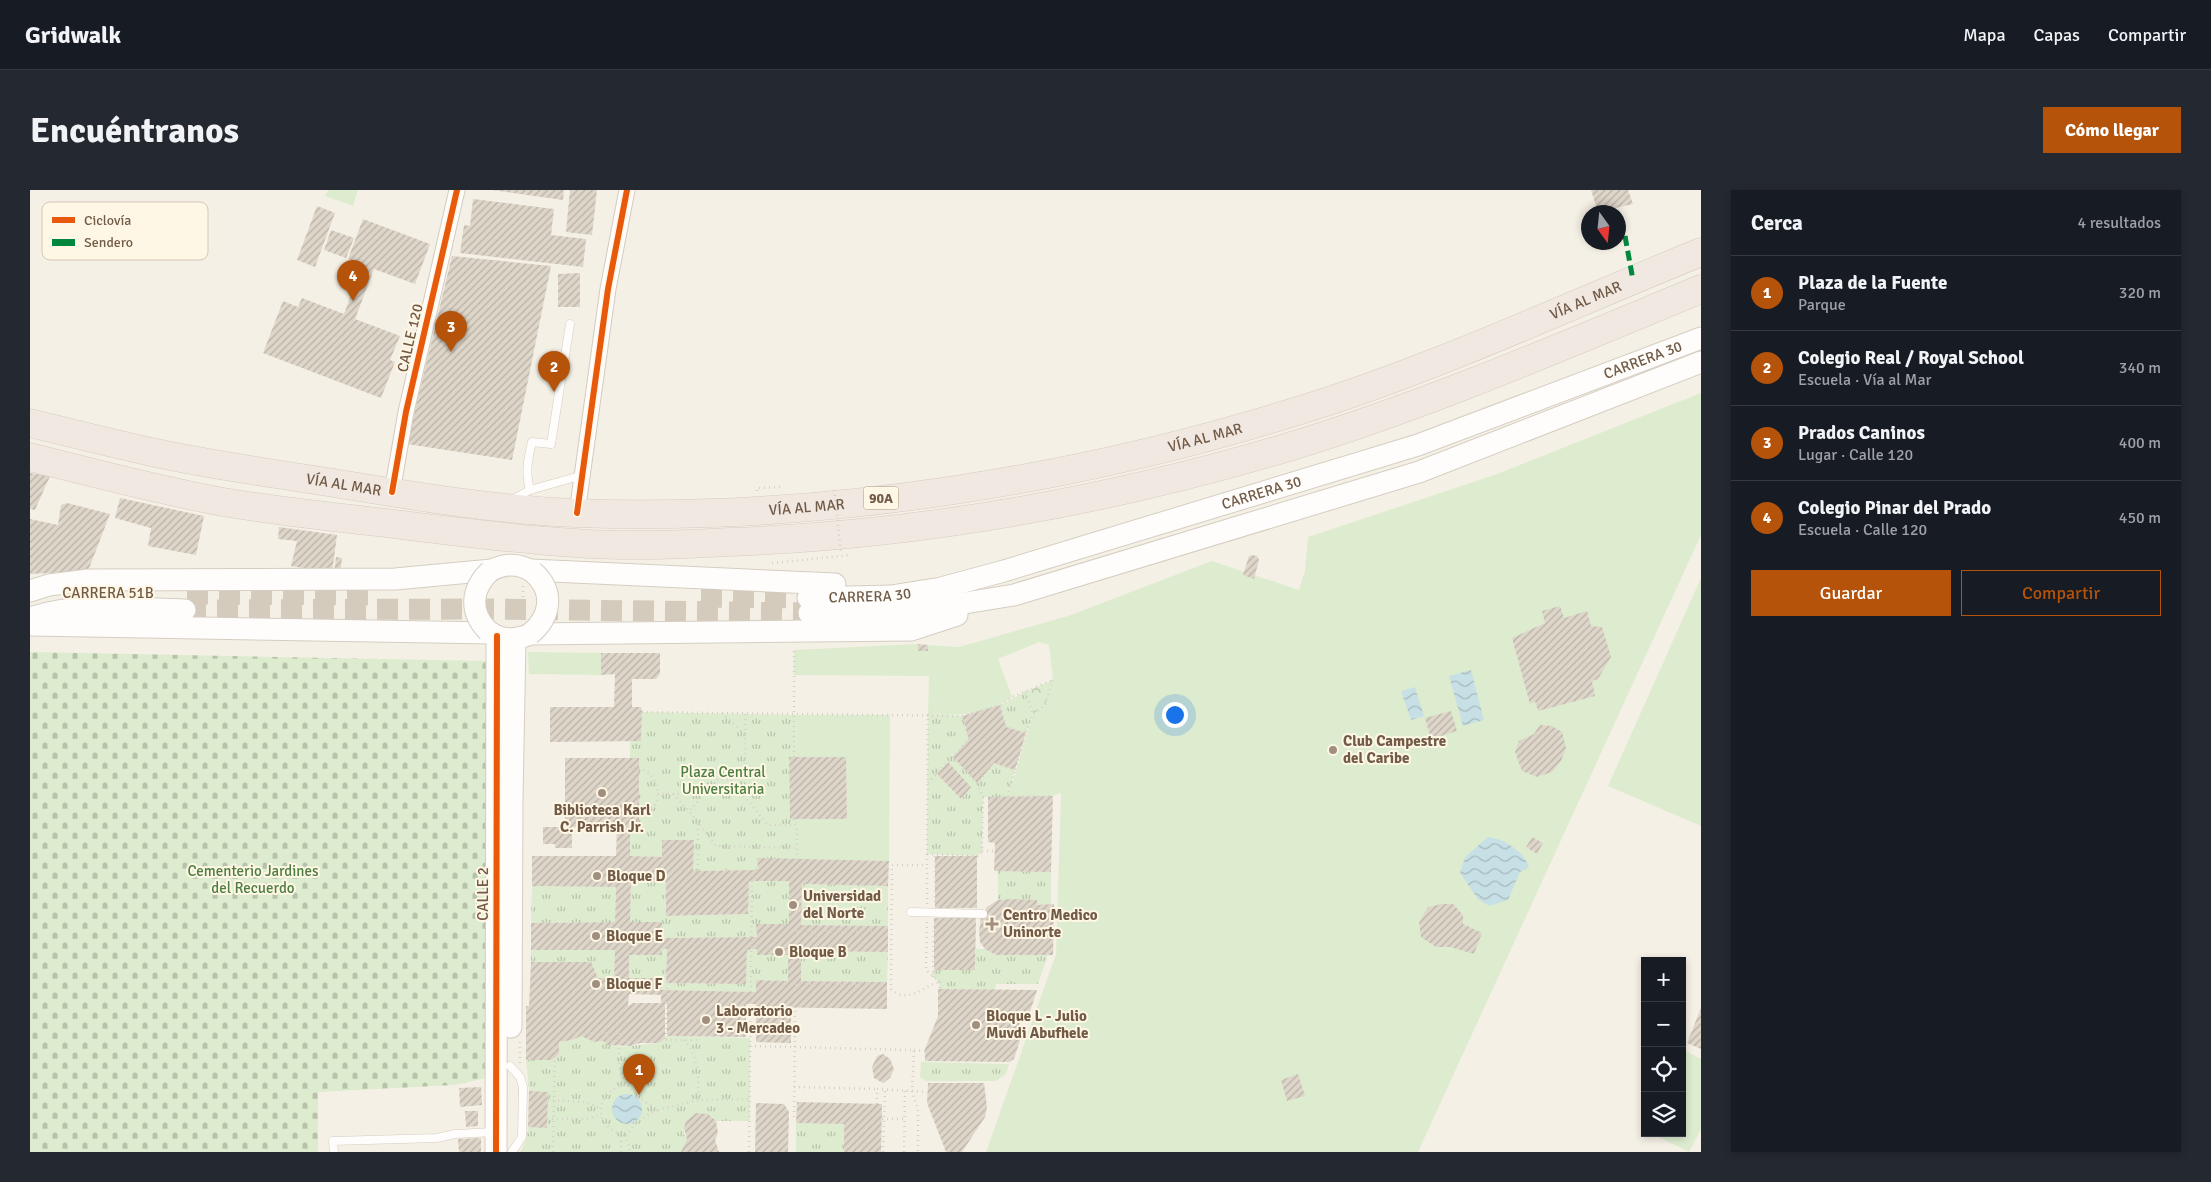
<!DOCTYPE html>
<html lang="es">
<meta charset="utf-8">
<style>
:root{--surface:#171b24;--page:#242831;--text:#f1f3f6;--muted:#9ea1a6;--line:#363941;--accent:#b45309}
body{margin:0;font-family:Signika,sans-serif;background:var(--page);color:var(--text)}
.controls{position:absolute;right:15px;bottom:15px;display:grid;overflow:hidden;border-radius:0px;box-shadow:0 2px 8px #0003}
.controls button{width:45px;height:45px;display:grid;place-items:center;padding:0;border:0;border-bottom:1px solid var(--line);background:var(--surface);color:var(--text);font:25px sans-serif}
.compass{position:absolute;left:1551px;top:15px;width:45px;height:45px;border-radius:50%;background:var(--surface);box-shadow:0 2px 8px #0003;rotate:165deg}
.you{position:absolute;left:1144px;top:524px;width:18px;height:18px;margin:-12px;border:4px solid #fff;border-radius:50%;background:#1a73e8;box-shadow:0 0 0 8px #1a73e833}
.badge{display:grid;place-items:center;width:32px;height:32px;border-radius:50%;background:var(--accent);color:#fff;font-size:16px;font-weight:700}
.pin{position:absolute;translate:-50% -41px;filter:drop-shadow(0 1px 2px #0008)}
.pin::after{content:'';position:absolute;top:26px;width:18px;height:15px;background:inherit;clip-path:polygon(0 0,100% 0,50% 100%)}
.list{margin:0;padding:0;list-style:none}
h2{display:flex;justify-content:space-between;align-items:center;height:65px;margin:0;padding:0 20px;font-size:21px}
h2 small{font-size:16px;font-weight:400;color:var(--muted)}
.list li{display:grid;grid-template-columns:32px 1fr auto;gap:15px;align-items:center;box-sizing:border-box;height:75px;padding:0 20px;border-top:1px solid var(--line)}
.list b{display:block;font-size:19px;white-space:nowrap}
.list p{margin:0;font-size:16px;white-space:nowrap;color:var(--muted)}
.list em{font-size:16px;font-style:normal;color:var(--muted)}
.actions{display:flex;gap:10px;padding:15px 20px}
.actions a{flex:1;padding:11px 0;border:1px solid var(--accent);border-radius:0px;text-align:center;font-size:18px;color:var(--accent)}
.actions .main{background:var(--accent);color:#fff}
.icon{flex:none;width:28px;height:28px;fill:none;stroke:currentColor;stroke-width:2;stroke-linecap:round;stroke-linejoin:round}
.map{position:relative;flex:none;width:1671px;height:962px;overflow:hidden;border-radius:0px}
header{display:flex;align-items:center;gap:30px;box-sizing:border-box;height:70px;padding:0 25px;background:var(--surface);border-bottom:1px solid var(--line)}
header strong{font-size:24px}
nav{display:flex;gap:28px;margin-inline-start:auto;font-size:18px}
.intro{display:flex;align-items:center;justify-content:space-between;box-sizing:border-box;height:120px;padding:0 30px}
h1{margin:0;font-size:35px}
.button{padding:12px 22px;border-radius:0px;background:var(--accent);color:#fff;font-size:18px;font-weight:700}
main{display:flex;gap:30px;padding:0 30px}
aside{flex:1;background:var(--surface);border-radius:0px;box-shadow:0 2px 8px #0003}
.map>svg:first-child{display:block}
</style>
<header>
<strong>Gridwalk</strong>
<nav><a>Mapa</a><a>Capas</a><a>Compartir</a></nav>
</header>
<div class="intro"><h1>Encuéntranos</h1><a class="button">Cómo llegar</a></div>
<main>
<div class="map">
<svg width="1671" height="962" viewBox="0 0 1671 962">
<defs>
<pattern id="forest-crowns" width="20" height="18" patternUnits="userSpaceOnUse" patternTransform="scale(1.25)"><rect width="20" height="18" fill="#ddeccf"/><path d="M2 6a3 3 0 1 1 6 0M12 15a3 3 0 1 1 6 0" fill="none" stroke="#b8c2aa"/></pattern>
<pattern id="cemetery-stones" width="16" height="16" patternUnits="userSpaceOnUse" patternTransform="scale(1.25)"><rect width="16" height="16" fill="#ddeccf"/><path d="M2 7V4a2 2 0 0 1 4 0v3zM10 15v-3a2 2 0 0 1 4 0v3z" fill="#b8c2aa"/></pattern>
<pattern id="park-tufts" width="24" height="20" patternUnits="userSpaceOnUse" patternTransform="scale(1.25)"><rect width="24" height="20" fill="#ddeccf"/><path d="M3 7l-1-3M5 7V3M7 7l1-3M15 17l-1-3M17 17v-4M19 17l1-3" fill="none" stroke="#b8c2aa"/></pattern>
<pattern id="water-waves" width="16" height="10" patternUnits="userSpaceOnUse" patternTransform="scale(1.25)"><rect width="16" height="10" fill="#c7e0e6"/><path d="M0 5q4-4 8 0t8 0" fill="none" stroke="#a6b9bc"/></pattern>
<pattern id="building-hatch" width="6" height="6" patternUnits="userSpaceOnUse" patternTransform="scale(1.25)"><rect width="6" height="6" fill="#dfd6ca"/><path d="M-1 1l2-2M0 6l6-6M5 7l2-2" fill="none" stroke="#b9b1a6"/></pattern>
</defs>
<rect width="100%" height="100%" fill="#f5f0e5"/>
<g fill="#ddeccf">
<path d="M298 0H328L323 16 295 6Z"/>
<path d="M1671 203V345L1388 962H956L1026 764 1031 603 1023 606 978 607 1003 524 1015 515 1023 490 1019 455 1009 452 968 469 982 507C955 525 930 526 898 524L899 486 764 485V460L888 454V461H898V455L929 457 1038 426 1182 371 1269 400 1275 381 1278 347 1467 284Z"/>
<path d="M1671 388V636L1578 596Z"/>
<path d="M498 462 571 463V485L499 484Z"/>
<path d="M767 525H860L859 671 767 669 764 629H817L816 567H766Z"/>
<path d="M1652 859 1671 869V939L1659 962 1620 943H1652Z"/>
</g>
<path fill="url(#forest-crowns)" d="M1023 490 1015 515 1003 524 995 502Z"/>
<path fill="url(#cemetery-stones)" d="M0 462 456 471V888L425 895 288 902V962H0Z"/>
<g fill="url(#park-tufts)" fill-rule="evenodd">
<path d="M995 502 1003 524 996 543 976 537 970 515Z"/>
<path d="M612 522 767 525 766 567H759L760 629H764L767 641V669H727L728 680 663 681V650H633L632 667 600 666V551H611Z"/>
<path d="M898 524 932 526 939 549 923 567 947 592 964 573 985 580 978 607H953L952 661 947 666 897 664ZM917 572 941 597 931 609 907 584Z"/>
<path d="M968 681 1021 682V715H1007V710H968Z"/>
<path d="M601 691 636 692V726L718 724 719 691H759V734H727V747L632 748V732H600Z"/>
<path d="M772 694 858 696V736L771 735Z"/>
<path d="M502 696 586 697 585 732 501 733Z"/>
<path d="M632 759H637L636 793 716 794 717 760 727 759V765H758V791L727 790 726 802 631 800V788H599V765H632Z"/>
<path d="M946 759H955L966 765H1018L1008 794H966L965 800 910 799 909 792 903 787 904 780H945Z"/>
<path d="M501 760H585L584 788H568L561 772H501Z"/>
<path d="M771 761 858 762 857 792 771 791Z"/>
<path d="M551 846 564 852 573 851C587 862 613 853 629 853L637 846 720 848V931H686L678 924 666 923 656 931 654 944 657 949 651 962H490C505 940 499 896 496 870H522L529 864V852L542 850Z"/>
<path d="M891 872 978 874H979L976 884 966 891H896L890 887Z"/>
<path d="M766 933 814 934V962H766Z"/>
</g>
<g fill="url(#water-waves)">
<path d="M1441 480 1454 530 1433 536 1419 486Z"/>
<path d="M1385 497 1394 526 1381 530 1371 501Z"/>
<path d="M1458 647C1474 649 1494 661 1499 677L1490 682 1478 710 1459 716 1448 709 1430 683 1435 667Z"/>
<circle cx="597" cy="919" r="15"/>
</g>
<g fill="url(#building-hatch)" fill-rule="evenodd">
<path d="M462 0H534L533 10Z"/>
<path d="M540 0H567L562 45 536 42Z"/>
<path d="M1561 0H1598L1603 14 1568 22Z"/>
<path d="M443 9 524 19 521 45 556 49 553 77 430 63 434 35 440 36Z"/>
<path d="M287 16 305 23 285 77 267 70Z"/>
<path d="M333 29 400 54 385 94 344 79 325 129 370 146 360 170 365 172 351 208 233 163 253 111 268 117 272 108 314 124 333 74 318 69Z"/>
<path d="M301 40 324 48 316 68 294 60Z"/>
<path d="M422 66 521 76 482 270 377 254Z"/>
<path d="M550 83V117H528V84Z"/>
<path d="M0 283 20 286 5 320 0 319Z"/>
<path d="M90 308 174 326 166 365 118 356 121 338 85 328Z"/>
<path d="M37 313 80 324 58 381 0 384V329L28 335 31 315Z"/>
<path d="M249 337 307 345 302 383 261 376 267 351 248 349Z"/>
<path d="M1222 365 1227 366 1229 370 1224 389 1213 385 1219 366Z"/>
<path d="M306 367 312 368 310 384 304 383Z"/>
<path d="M1530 416 1534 428 1557 421 1561 436 1572 437 1581 467 1568 489 1562 491 1565 506 1508 521 1505 511 1500 514 1482 448 1515 433 1512 421Z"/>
<path d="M888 454 898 455V461H888Z"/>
<path d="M571 463H630V484L626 489H602V517H611L612 522 611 551 520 552V517H584L585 484 571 485Z"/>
<path d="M970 515 976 537 996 543 991 560 985 580 964 573 947 593 923 567 939 549 932 526Z"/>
<path d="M1421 521 1427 541 1401 549 1395 528Z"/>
<path d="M1510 535 1522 536 1532 542 1536 558 1531 571 1522 582 1507 587 1492 581 1485 562 1489 551 1504 544Z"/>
<path d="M759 567H816L817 629H760Z"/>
<path d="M535 568H609V638L600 637V666L632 667V650H664L663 681 728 680 727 668 859 671 858 696 772 694 771 735 858 736V762L771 761V791L857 792V819L726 817V814H716V847L637 846V813L635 812V848L629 853H610L601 856 578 855 573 851 564 852 551 846 542 850 529 852V864L522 870H496V816H499L501 772H561L568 788H584L585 760H501V733L585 732 586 697 502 696V666H586L587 638 542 637V658H525V654H513V637H535ZM601 691 636 692V726L718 724 719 691H759V734H726L727 747 632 748V732H600ZM632 759H637L636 793 716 794 717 760 727 759V765H758V791L726 790V802L631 800V788H599V765H632ZM599 804 631 805V813H603L598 816Z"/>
<path d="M918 572 941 597 931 609 907 584Z"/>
<path d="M1023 606 1021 682 964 681 965 653 958 652V607Z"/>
<path d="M1502 647 1513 653 1507 664 1496 657Z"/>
<rect x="905" y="666" width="42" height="52"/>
<path d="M981 709 1007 710V715L1024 714 1023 765H966L955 759 950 752 949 742 951 726 957 717 968 710Z"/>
<path d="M1412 714H1423L1433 725V734L1452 743 1444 764 1420 757H1406L1391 747 1389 733 1398 717Z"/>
<path d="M904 728H946L945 780H904Z"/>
<path d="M908 799 1007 800 998 828 991 829 987 842 993 841 984 869 979 872 895 871V859L908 826Z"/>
<path d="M1671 818V859L1657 853Z"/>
<path d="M726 820 761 821V853L726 852Z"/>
<path d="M853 864 860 869 864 879 860 888 853 893 844 888 842 877 847 866Z"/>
<path d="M1268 884 1275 906 1257 911 1251 890Z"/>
<path d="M898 893H954L957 917 955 927 932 962H916L897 913Z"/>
<path d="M451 897 452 915 430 917 429 898Z"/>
<path d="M499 901 518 902 517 938 498 937Z"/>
<path d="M767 912 852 914 851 962H814V934L766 933Z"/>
<path d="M726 913 754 914 759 922 758 962H725Z"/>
<path d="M435 921H448V936L436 937Z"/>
<path d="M666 923 678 924 686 931 688 943 685 950 689 962H651L657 949 654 938 656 931Z"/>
<path d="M451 948V962H429L428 949Z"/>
</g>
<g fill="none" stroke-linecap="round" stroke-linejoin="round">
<g stroke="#d4cbbd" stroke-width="21" stroke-dasharray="21 11" stroke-linecap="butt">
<path d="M157 404 348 405"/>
<path d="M671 407 778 408"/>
<path d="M155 420 458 419 779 423"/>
</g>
<g stroke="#d4cbc0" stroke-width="9">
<g id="lane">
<path d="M500 300C495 282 498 269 502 252L521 254 540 134"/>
<path d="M482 310 500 300 553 285"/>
<path d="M881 722 953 724"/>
<path d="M480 876 490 887 493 897 492 947 482 962"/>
<path d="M304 962 303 951 407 948 425 944 465 942"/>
</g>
</g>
<g stroke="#d4cbc0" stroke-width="17">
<g id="street">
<path d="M362 302 376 222 427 0"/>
<path d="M547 323 578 99 597 0"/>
</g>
</g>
<g stroke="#d5cdc2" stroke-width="23">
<g id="secondary">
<path d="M500 380 805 394"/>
<path d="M460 381C474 373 489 373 503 382"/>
<path d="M0 401 19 395 58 390 365 389 462 380"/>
<path id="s1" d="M778 408 861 406 911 398 974 381 1388 255 1671 148"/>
<path d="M779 423H873L984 405 1389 282 1671 172"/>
<path d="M3 427C50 412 106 419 155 420"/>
<path d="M0 435 461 443"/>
<path d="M458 441C471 451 485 451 500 444L881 440 927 425"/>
<path d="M481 837 482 610 485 449"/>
<path d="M466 962 467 446"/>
</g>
</g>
<g stroke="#d4ccc3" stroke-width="29">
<g id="highway">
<path id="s2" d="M0 233C42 243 84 254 126 263 191 277 257 285 322 296 396 308 471 320 545 323 798 332 1062 289 1302 210 1428 168 1548 112 1671 62"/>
<path d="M0 267C64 283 128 300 193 312 247 321 302 327 356 333 419 341 482 349 545 353 596 357 648 355 700 352 886 345 1073 312 1252 259 1395 216 1533 156 1671 99"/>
</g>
</g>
<g stroke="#d6d0c8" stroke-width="2.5" stroke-dasharray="1 4" stroke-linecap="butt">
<path d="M727 301V298L752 297"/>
<path d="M742 373 821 365"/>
<path d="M493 396V428"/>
<path d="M995 502 1003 524"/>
<path d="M612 522 932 526 970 515 982 507 1023 490"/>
<path d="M692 523 715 545V576L700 589"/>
<path d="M898 524 897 664 947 666 952 661 953 607 947 593 964 573 985 580 996 543 976 537 970 515"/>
<path d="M996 542 1003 524 1015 515 1023 490"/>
<path d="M715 545V524"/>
<path d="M764 567V460"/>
<path d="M923 567 947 593"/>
<path d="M898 593 939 549 932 526"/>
<path d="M628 604H674L686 590 700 589 738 635H764"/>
<path d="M643 604 659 621"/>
<path d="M674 604 659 621 686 656 767 658"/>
<path d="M953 607 1023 606"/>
<path d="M978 607 985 580"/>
<path d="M593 624C599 624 607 625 613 624 632 620 631 591 617 582 611 577 601 579 594 579"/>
<path d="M764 629 767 641V671"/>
<path d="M952 661H965"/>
<path d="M897 664V675H862L861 799C879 815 892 796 910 792"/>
<path d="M668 685V634"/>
<path d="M905 712V666"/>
<path d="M897 714V675"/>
<path d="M897 732 896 780 910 792"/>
<path d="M766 741 852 742"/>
<path d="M903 787 904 732"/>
<path d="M910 792V799"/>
<path d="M765 794H854"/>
<path d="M589 843V874L595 893"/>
<path d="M636 849 637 798"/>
<path d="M654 850C669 866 669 889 668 910"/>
<path d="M720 856 884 860 882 901 897 902"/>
<path d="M884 860 895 861"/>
<path d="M490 873V851"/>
<path d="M764 897 847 899"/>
<path d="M518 910 555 912 570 918"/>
<path d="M847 914V899L882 901 888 920V962"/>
<path d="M628 920 668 910 720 909"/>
<path d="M764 927 765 818"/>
<path d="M517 929H556L571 925"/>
<path d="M852 929H875"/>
<path d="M596 946C563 938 562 903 596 894L611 909 628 920C614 926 604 933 596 946L600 962"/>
<path d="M523 962 525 850 531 843H576L580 850H667"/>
<path d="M591 962V945"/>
<path d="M719 962 722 685"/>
<path d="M853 962 855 899"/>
<path d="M874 962 875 901"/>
</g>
<use href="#lane" stroke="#fefdfb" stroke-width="8"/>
<use href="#street" stroke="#fefdfb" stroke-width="15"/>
<use href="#secondary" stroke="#fefdfb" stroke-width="21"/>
<use href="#highway" stroke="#f1e8e2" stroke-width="28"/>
<g stroke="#d5cdc2" stroke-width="23" stroke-linecap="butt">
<g id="secondary-bridge">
<path d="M458 441C439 422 441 399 460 381"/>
<path d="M500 444C521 427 525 401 503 382"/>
</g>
</g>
<path stroke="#d6d0c8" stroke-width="2.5" stroke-dasharray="1 4" stroke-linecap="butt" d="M804 300 811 362"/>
<use href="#secondary-bridge" stroke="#fefdfb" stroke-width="21"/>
<path stroke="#00873e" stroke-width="5" stroke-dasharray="10 5" stroke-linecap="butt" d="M1595 46 1603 90"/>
<g stroke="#fff7e5" stroke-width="9">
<g id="cycleway">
<path d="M362 302 376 222 427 0"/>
<path d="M547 323 578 99 597 0"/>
<path d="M466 962 467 446"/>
</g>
</g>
<use href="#cycleway" stroke="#e8590c" stroke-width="6"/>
</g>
<g fill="#a08f7e" stroke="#fff7e5" stroke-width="2">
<circle cx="1303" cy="560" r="5"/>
<circle cx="572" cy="603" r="5"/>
<circle cx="567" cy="686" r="5"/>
<circle cx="763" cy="715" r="5"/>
<path d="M959.5 726.5h5v5h5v5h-5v5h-5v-5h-5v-5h5z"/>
<circle cx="566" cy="746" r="5"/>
<circle cx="749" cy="762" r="5"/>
<circle cx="566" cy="794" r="5"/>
<circle cx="676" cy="830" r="5"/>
<circle cx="946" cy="835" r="5"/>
</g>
<g text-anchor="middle" stroke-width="4" stroke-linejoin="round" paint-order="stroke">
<rect fill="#fff7e5" stroke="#9c8a76" stroke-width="1" x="833.5" y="296.5" width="35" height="23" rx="4"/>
<g font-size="14" font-weight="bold" fill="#725b46">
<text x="851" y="313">90A</text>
</g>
<g font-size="15" fill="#725b46" stroke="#fff7e5">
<text dy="5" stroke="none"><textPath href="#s2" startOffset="1595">VÍA AL MAR</textPath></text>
<text transform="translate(380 148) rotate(-77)" y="5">CALLE 120</text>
<text dy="5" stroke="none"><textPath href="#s1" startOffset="872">CARRERA 30</textPath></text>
<text dy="5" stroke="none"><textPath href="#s2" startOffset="1190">VÍA AL MAR</textPath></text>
<text dy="5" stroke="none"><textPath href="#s2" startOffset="320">VÍA AL MAR</textPath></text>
<text dy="5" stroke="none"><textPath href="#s1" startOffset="468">CARRERA 30</textPath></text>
<text dy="5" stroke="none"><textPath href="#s2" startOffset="785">VÍA AL MAR</textPath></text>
<text x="78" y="408">CARRERA 51B</text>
<text dy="5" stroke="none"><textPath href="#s1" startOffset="62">CARRERA 30</textPath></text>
<text transform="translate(453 704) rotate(-90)" y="5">CALLE 2</text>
</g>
<g font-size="15" font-weight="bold" fill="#725b46" stroke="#fff7e5" text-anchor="start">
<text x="1313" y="556">Club Campestre<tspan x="1313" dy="17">del Caribe</tspan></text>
<text x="572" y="625" text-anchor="middle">Biblioteca Karl<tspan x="572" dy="17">C. Parrish Jr.</tspan></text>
<text x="577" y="691">Bloque D</text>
<text x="773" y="711">Universidad<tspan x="773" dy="17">del Norte</tspan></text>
<text x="973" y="730">Centro Medico<tspan x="973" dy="17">Uninorte</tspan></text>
<text x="576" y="751">Bloque E</text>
<text x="759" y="767">Bloque B</text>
<text x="576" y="799">Bloque F</text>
<text x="686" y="826">Laboratorio<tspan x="686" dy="17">3 - Mercadeo</tspan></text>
<text x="956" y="831">Bloque L - Julio<tspan x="956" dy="17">Muvdi Abufhele</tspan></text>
</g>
<g font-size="15" fill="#4c7e40" stroke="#fff7e5">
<text x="693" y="587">Plaza Central<tspan x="693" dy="17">Universitaria</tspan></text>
<text x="223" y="686">Cementerio Jardines<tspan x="223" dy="17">del Recuerdo</tspan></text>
</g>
</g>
<rect x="12" y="12" width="166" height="58" rx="8" fill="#fff7e5" stroke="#d5c8b5" stroke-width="1"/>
<rect x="22" y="27" width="23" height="6" fill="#e8590c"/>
<rect x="22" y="49" width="23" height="7" fill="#00873e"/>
<g font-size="14" fill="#725b46">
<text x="54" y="35">Ciclovía</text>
<text x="54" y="57">Sendero</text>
</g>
</svg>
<div class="controls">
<button>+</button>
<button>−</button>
<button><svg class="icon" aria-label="locate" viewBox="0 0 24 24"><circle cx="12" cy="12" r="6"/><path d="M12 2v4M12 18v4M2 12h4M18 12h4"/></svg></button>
<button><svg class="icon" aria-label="layers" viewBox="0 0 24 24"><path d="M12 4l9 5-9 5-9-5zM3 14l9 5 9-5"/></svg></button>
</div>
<svg class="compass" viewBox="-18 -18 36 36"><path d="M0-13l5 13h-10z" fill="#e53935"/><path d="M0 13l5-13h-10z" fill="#9ea1a6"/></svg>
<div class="you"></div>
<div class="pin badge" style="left:609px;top:905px">1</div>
<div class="pin badge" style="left:524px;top:202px">2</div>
<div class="pin badge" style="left:421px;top:162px">3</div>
<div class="pin badge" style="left:323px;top:111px">4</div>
</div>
<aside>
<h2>Cerca<small>4 resultados</small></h2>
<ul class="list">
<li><span class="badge">1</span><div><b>Plaza de la Fuente</b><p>Parque</p></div><em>320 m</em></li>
<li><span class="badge">2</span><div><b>Colegio Real / Royal School</b><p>Escuela · Vía al Mar</p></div><em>340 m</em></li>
<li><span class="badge">3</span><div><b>Prados Caninos</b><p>Lugar · Calle 120</p></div><em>400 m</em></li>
<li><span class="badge">4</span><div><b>Colegio Pinar del Prado</b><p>Escuela · Calle 120</p></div><em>450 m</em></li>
</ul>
<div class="actions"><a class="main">Guardar</a><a>Compartir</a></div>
</aside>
</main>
